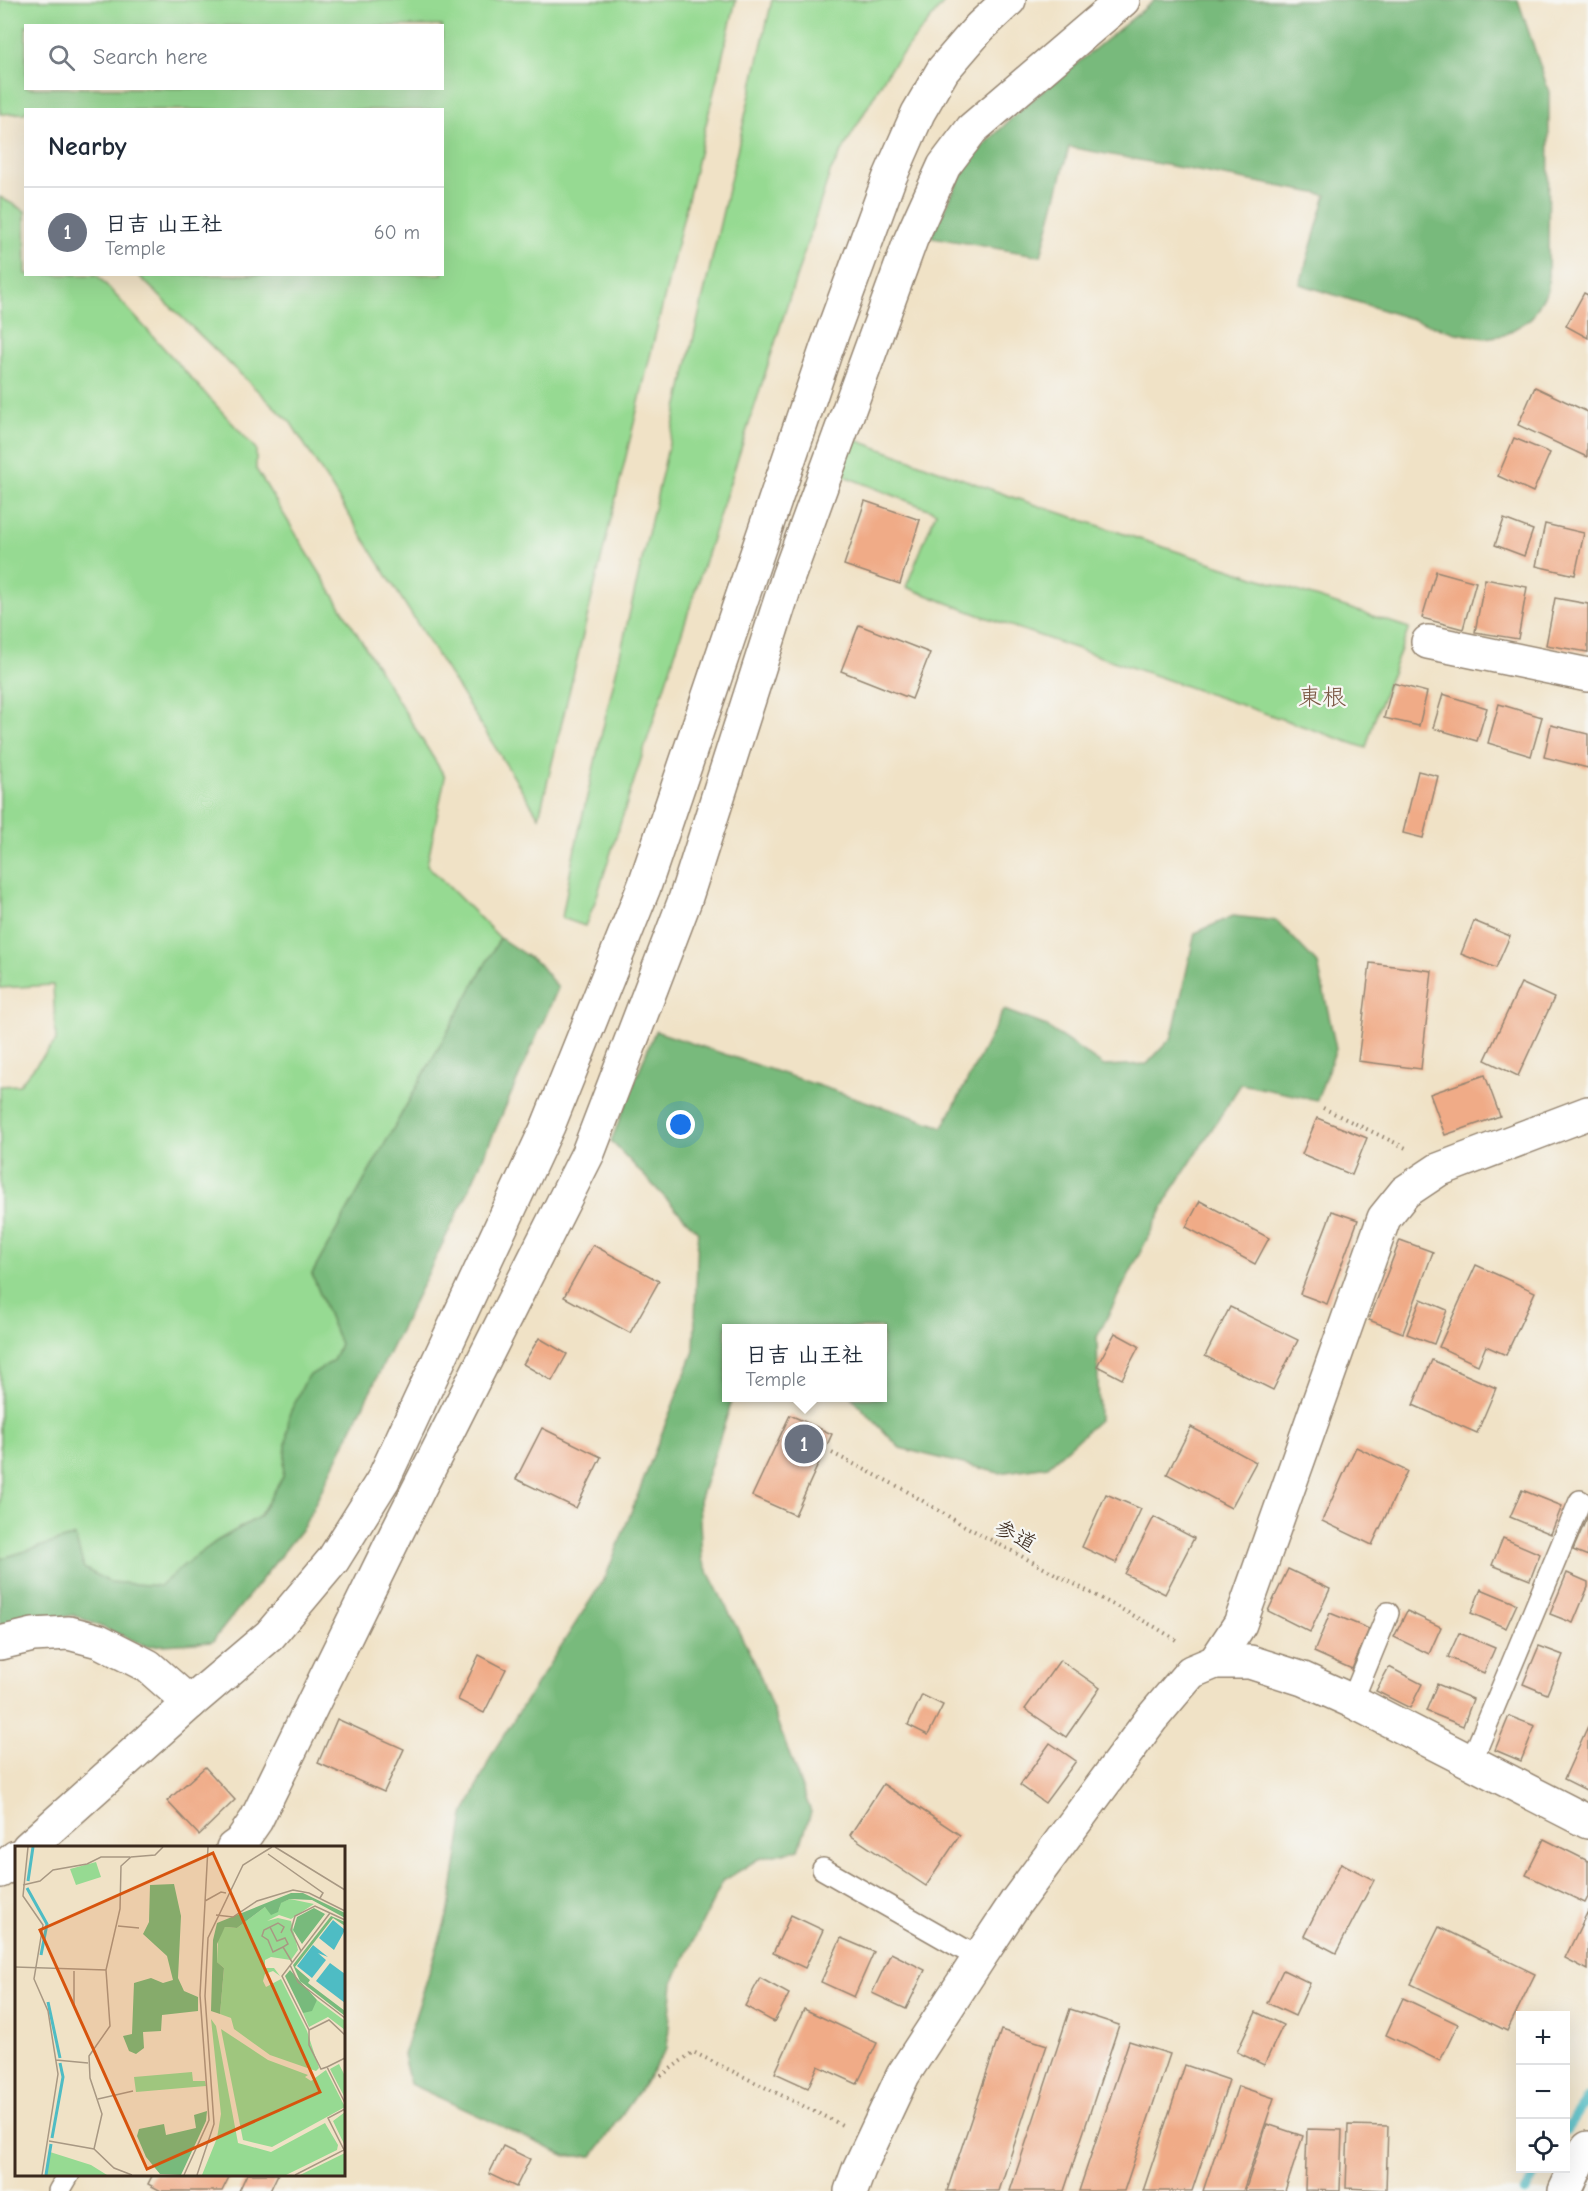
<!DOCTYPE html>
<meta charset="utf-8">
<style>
:root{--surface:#fff;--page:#f6f6f7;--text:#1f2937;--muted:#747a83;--line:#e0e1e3;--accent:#b45309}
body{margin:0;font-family:"Comic Neue","Klee One",sans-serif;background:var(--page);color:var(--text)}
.controls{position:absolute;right:18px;bottom:18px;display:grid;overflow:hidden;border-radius:0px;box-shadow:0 6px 24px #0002}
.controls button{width:54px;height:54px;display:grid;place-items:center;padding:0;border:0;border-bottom:2px solid var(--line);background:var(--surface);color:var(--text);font:30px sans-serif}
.you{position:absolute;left:681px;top:1125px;width:21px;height:21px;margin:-15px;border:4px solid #fff;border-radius:50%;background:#1a73e8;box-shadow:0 0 0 9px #1a73e833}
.badge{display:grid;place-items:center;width:39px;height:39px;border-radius:50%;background:var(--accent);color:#fff;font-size:20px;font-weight:700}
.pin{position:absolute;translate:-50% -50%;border:3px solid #fff;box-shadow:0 2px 6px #0006}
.popup{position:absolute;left:722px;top:1324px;width:165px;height:78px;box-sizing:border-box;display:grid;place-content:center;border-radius:0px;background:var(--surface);filter:drop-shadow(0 2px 4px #0005);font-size:20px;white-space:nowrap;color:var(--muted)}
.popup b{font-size:22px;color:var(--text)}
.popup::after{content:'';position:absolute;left:50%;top:100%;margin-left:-12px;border:12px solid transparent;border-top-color:var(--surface)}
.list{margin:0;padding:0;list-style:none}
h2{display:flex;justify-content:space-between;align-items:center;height:78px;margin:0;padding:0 24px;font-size:26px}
h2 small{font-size:20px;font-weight:400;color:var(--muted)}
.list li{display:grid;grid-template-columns:39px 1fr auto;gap:18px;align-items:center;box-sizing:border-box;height:90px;padding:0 24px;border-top:2px solid var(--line)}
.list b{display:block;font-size:22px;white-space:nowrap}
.list p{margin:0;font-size:20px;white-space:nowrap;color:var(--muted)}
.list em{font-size:20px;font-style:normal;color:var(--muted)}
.icon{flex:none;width:33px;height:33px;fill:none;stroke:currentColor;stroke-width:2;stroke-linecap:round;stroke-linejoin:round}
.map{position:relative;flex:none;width:1588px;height:2191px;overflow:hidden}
.search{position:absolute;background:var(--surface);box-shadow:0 6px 24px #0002;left:24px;top:24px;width:420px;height:66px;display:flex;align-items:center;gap:15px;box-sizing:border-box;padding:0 21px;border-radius:0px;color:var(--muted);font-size:22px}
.panel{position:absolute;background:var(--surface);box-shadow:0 6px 24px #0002;left:24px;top:108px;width:420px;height:168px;border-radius:0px}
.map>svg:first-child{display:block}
</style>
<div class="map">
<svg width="1588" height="2191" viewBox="0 0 1588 2191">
<rect width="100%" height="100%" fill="#f6f6f2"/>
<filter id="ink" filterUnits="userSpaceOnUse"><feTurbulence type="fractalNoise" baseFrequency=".0167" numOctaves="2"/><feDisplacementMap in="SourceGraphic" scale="12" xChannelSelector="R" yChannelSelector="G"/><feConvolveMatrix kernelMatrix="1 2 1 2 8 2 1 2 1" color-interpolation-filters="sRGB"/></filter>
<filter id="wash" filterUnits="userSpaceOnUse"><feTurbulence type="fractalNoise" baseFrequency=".008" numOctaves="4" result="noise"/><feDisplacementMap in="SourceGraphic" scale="24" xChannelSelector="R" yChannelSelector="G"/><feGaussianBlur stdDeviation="1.35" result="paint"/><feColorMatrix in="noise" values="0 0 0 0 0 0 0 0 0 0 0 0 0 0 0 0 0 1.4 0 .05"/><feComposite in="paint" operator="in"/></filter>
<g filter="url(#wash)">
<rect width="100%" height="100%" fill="#f0e2c6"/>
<g fill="#96da92" stroke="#688258" stroke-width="1.5" fill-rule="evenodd">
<path d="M0 0H736L539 817 291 423 138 275 442 274V110H26L25 113 0 114ZM26 26H442V88H26Z"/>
<path d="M772 0H946L889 70 830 172 595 902 585 926 562 918 573 857Z"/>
<path d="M0 197 25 211 26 274 97 275 256 449V469L445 777 427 865 500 938 312 1274 340 1344 333 1361 307 1378 289 1415 283 1477 259 1517 217 1541 184 1565 160 1586 109 1582 83 1568 75 1536 0 1559V1086L19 1085 56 1041 53 985 0 988Z"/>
<path d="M853 439 1015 498 1409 628 1374 720 1366 748 979 615 906 587 936 512 839 474Z"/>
</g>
<g fill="#78ba7c" stroke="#5a724d" stroke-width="1.5">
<path d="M1155 0H1518L1549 92 1548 290 1531 319 1504 335 1485 338 1456 333 1300 284 1326 195 1069 147 1041 256 931 237 968 161 1021 109Z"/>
<path d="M1233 916 1277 921 1318 964 1336 1049 1317 1100 1241 1084 1170 1194 1097 1337 1099 1420 1048 1466 999 1473 900 1448 852 1398H882V1328H726V1398H733L699 1501 702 1560 756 1665 811 1812 799 1849 758 1859 723 1881 673 1982 667 2048 642 2087 593 2156H566L410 2084 403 2055 449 1910 464 1815 493 1752 606 1576 694 1351 698 1232 611 1141 655 1031 943 1127 1004 1010 1044 1025 1104 1066 1147 1064 1172 1037 1195 933Z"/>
<path d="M500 938 539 964 558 988 467 1194 304 1526 212 1642 146 1646 74 1615 0 1628V1559L75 1536 84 1568 109 1582 160 1586 184 1565 217 1541 259 1517 283 1477 289 1415 307 1377 333 1361 340 1344 312 1274Z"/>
</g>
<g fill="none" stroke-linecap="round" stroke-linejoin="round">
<g stroke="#4ebcc4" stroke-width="10">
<path d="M1566 2130 1588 2098"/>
<path d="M1525 2191 1539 2168"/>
</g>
</g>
<g id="blocks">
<g fill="#f0ab87">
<path d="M1584 293 1588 295V338L1566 326Z"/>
<path d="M1535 387 1588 412 1587 457 1518 425Z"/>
<path d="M1514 438 1550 453 1533 492 1498 476Z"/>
<path d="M865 501 920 520 900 584 844 565Z"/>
<path d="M1504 519 1533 530 1524 556 1495 545Z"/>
<path d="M1545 524 1584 533 1575 575 1536 566Z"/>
<path d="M1436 571 1476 582 1463 629 1422 618Z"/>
<path d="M1485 579 1527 587 1518 639 1475 632Z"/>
<path d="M1555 598 1588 604V652L1546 645Z"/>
<path d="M859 625 930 653 912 699 841 671Z"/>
<path d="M1393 683 1427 692 1419 726 1384 718Z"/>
<path d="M1443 694 1487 708 1477 741 1433 728Z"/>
<path d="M1499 704 1542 717 1531 756 1488 743Z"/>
<path d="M1551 725 1588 734V768L1544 757Z"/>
<path d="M1418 771 1438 776 1423 838 1403 833Z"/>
<path d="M1474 921 1510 936 1496 968 1461 954Z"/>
<path d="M1370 963 1432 971 1421 1069 1358 1061Z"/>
<path d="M1521 983 1554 998 1518 1076 1485 1060Z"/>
<path d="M1485 1075 1500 1116 1445 1135 1430 1094Z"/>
<path d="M1317 1118 1367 1138 1352 1175 1302 1154Z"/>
<path d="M1200 1201 1269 1238 1255 1264 1186 1227Z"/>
<path d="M1332 1211 1358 1220 1327 1304 1300 1294Z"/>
<path d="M1400 1240 1433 1252 1403 1333 1369 1320Z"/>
<path d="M593 1245 659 1281 630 1333 564 1297Z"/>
<path d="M1476 1265 1535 1292 1506 1355 1486 1346 1478 1365 1439 1347Z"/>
<path d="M1421 1299 1447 1310 1434 1344 1407 1334Z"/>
<path d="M1230 1307 1298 1340 1273 1390 1205 1356Z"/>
<path d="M1115 1333 1139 1346 1122 1379 1097 1366Z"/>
<path d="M539 1338 567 1354 552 1381 523 1364Z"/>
<path d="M1432 1360 1496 1388 1477 1433 1413 1405Z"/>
<path d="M790 1415 832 1434 795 1515 752 1496Z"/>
<path d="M1191 1427 1256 1462 1231 1508 1167 1474Z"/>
<path d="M542 1428 601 1457 576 1508 516 1479Z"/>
<path d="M1356 1447 1407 1471 1372 1545 1322 1521Z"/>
<path d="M1522 1490 1562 1506 1551 1534 1510 1517Z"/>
<path d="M1106 1494 1141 1509 1116 1563 1082 1547Z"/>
<path d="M1588 1515V1556L1573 1550Z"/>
<path d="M1154 1517 1194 1538 1165 1594 1125 1574Z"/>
<path d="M1503 1538 1540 1554 1530 1580 1492 1565Z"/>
<path d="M1288 1569 1330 1589 1310 1632 1268 1611Z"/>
<path d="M1567 1573 1588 1582V1587L1573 1623 1550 1614Z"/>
<path d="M1481 1589 1517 1604 1506 1628 1471 1613Z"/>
<path d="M1407 1611 1441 1627 1429 1654 1394 1637Z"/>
<path d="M1330 1613 1369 1629 1352 1669 1314 1652Z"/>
<path d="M1459 1633 1495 1648 1484 1673 1448 1657Z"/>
<path d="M1539 1646 1563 1655 1547 1694 1523 1684Z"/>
<path d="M479 1655 506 1669 484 1713 458 1700Z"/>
<path d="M1060 1660 1100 1688 1066 1737 1025 1709Z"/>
<path d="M1389 1667 1422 1684 1410 1708 1376 1691Z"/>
<path d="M1437 1684 1473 1699 1463 1726 1426 1711Z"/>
<path d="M922 1695 943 1705 928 1735 908 1725Z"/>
<path d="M1509 1716 1535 1726 1521 1761 1495 1750Z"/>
<path d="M337 1719 404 1749 384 1792 318 1763Z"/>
<path d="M1588 1726V1791L1564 1779Z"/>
<path d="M1050 1743 1076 1761 1045 1803 1020 1785Z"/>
<path d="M205 1767 235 1800 199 1835 167 1801Z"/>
<path d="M883 1784 960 1835 926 1886 850 1835Z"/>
<path d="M1544 1839 1588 1861V1897L1585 1903 1526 1875Z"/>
<path d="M1341 1863 1374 1880 1336 1953 1304 1936Z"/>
<path d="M1588 1911V1970L1565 1958Z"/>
<path d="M791 1915 823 1930 805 1968 773 1953Z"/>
<path d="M1439 1927 1535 1974 1507 2031 1411 1984Z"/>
<path d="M841 1938 874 1952 854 1997 821 1982Z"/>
<path d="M891 1953 925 1970 906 2009 872 1993Z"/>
<path d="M1283 1970 1310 1983 1295 2016 1267 2003Z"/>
<path d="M760 1978 789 1994 774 2022 745 2006Z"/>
<path d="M1403 1998 1458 2024 1440 2061 1386 2035Z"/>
<path d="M804 2009 877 2043 857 2084 818 2066 808 2088 775 2073Z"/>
<path d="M1070 2009 1119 2025 1064 2191H1010Z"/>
<path d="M1256 2012 1283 2025 1264 2065 1237 2052Z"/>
<path d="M1001 2030 1047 2045 999 2191H947Z"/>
<path d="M1129 2041 1170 2054 1124 2191H1079Z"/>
<path d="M1185 2065 1229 2080 1192 2191H1143Z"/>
<path d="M1238 2086 1274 2098 1243 2191H1203Z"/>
<path d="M1267 2124 1303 2136 1285 2191H1245Z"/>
<path d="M1348 2125 1388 2126 1386 2190 1346 2188Z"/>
<path d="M1307 2129 1342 2130 1340 2191 1305 2190Z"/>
<path d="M503 2146 530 2159 516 2187 489 2174Z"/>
<path d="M153 2174H224L229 2177 222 2191H161L148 2184Z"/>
<path d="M247 2174H278L270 2191H239Z"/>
</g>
</g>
</g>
<g filter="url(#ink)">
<use href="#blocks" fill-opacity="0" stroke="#968672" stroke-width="1.5"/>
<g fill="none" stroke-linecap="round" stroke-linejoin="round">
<g stroke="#968672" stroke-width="24">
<g id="lane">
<path d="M1352 1701 1388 1613"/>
<path d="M1471 1762 1580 1501"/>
<path d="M823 1869 979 1958"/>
<path d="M59 2191 69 2174"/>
</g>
</g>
<g stroke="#968672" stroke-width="36">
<g id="street">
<path d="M1428 642 1588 675"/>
<path d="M0 1643 33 1635 69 1633 99 1641 148 1666 190 1703"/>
<path d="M1215 1662 1240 1624 1384 1218 1405 1192 1438 1170 1588 1113"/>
<path d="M233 1848 240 1843 256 1820 396 1534 588 1153 685 900 788 577 911 239 944 166 972 129 1123 0"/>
<path d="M1565 2191 1580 2159 1588 2148"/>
</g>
</g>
<g stroke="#968672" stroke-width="36">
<g id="secondary">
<path d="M28 1848 190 1703 270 1635 333 1560 383 1480 548 1126 644 887 826 350 889 179 918 113 943 70 980 27 1009 0"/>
<path d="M0 1871 16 1857"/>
<path d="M851 2191 859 2169 903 2075 979 1958 1016 1902 1152 1718 1191 1672 1215 1662H1250L1303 1679 1352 1701 1588 1822"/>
</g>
</g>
<g stroke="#968672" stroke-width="4" stroke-dasharray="1.5 4.5" stroke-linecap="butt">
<path d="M1323 1108 1408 1149"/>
<path d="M832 1453 903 1489 961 1524 1155 1627 1176 1640"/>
<path d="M661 2076 693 2052 842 2125"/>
</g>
<use href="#lane" stroke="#fff" stroke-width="21"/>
<use href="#street" stroke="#fff" stroke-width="33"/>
<use href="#secondary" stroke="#fff" stroke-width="33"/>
</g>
</g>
<g text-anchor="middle" stroke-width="4.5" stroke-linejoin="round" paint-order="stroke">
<g font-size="22" fill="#3b2a1e" stroke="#f6f6f2">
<text transform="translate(1016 1535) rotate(28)" y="8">参道</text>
</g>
<g font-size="24" fill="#7a5743" stroke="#f6f6f2">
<text x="1322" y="705">東根</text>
</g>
</g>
<g transform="translate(15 1846)">
<rect width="330" height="330" fill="#f0e2c6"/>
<path d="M81 16 86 31 61 39 55 23ZM275 53 299 58 276 73 264 69 252 75 263 72 276 75 283 104 276 114 256 111 250 114V122H259L265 130 258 125 250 128 248 135 251 141 266 133 292 185 304 222 301 225 255 209 219 183 216 172 205 168 209 122 202 116 203 93 210 81 222 82 250 61 264 64 265 57ZM302 154 330 175V184L313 171 294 181 288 167ZM196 173 201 180 223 297 256 306 310 277 323 299 322 304 271 329H187L202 292 206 268ZM206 183 253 214 293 229 290 231 296 235 311 224 330 261 257 301 228 294ZM324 218 330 230V252L315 223ZM177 226 178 235H190L191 240 121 246 119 231ZM330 266V300L318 275ZM35 306 76 319 92 329H30ZM330 307V329H285Z" fill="#96da92"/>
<path d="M159 38 166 70 163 132 169 145 183 151V165L147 169 146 185 128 186 129 202 121 208 114 205 108 190 117 188 119 137 136 132 148 137 158 134 152 110 128 88 134 76 135 39ZM276 47H288L330 67V72L297 54 275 53 266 57 263 66 256 69 250 61 222 82 210 81 202 98V116L209 122 205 168 196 165 198 94 202 77ZM299 62 310 68 287 98 278 84 282 71ZM316 70 330 76V80L318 72 280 121 295 134 293 137 330 165V170L285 135 278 119ZM275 124 302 154 297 165 288 167 270 130ZM192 265 191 275 166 329 145 328 131 311 122 290 124 283 149 278 151 289 181 282 179 269Z" fill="#78ba7c"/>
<path d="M318 74 330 84 319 104 304 92ZM298 99 313 111 303 107 311 114 297 132 282 120ZM315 117 330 128V157L301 135Z" fill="#4ebcc4"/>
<path fill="none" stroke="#4ebcc4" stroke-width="3" d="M13 35 18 1M12 42 32 78 26 109M33 156 45 212M37 292 48 231 45 217M31 329 36 298"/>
<path fill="none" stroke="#a89883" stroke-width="1.5" d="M13 1 8 50 28 79 19 133 33 165 43 228 27 329M260 1 330 44M253 8 308 47 305 52M8 39 25 35 38 24 72 18 86 11H115M190 55 206 46 211 47M201 69 218 71 242 55 278 44 294 47 330 65M330 74 315 67 267 130 294 184V199L306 223 312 221 330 257M103 80 124 82M255 81 262 95 270 92 273 98 268 101 277 116M266 87 269 81 263 77 249 84 247 90 253 94 258 106 268 101M286 105 276 84 280 70 300 60 315 67M275 119 283 136 330 172M0 121 91 124 105 63 106 20 116 11 140 9 148 1M59 125V159M294 184 314 174 330 189M41 214 73 217M312 221 330 212M83 253 118 245M34 295 79 303 99 322 117 329M79 303 87 268 75 232 74 210 95 180 91 124M169 329 194 274 185 149 193 1M182 329 199 278 190 150 193 92 228 19 257 1M280 329 329 304 313 272 330 263"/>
<path fill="#d7540e" fill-opacity="0.15" stroke="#d7540e" stroke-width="3" d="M198 7 305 246 132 323 25 84Z"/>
<rect width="330" height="330" fill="none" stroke="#3b2a1e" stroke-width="3"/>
</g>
</svg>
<div class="controls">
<button>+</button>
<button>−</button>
<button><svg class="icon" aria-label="locate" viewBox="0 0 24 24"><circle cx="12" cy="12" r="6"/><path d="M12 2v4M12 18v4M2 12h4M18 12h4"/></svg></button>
</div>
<div class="you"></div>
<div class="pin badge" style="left:804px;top:1444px;background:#6b7280">1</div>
<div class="popup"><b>日吉 山王社</b>Temple</div>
<div class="search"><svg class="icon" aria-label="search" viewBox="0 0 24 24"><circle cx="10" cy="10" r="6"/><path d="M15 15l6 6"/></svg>Search here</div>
<section class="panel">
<h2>Nearby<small></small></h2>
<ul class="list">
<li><span class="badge" style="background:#6b7280">1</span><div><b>日吉 山王社</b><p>Temple</p></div><em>60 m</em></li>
</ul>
</section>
</div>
